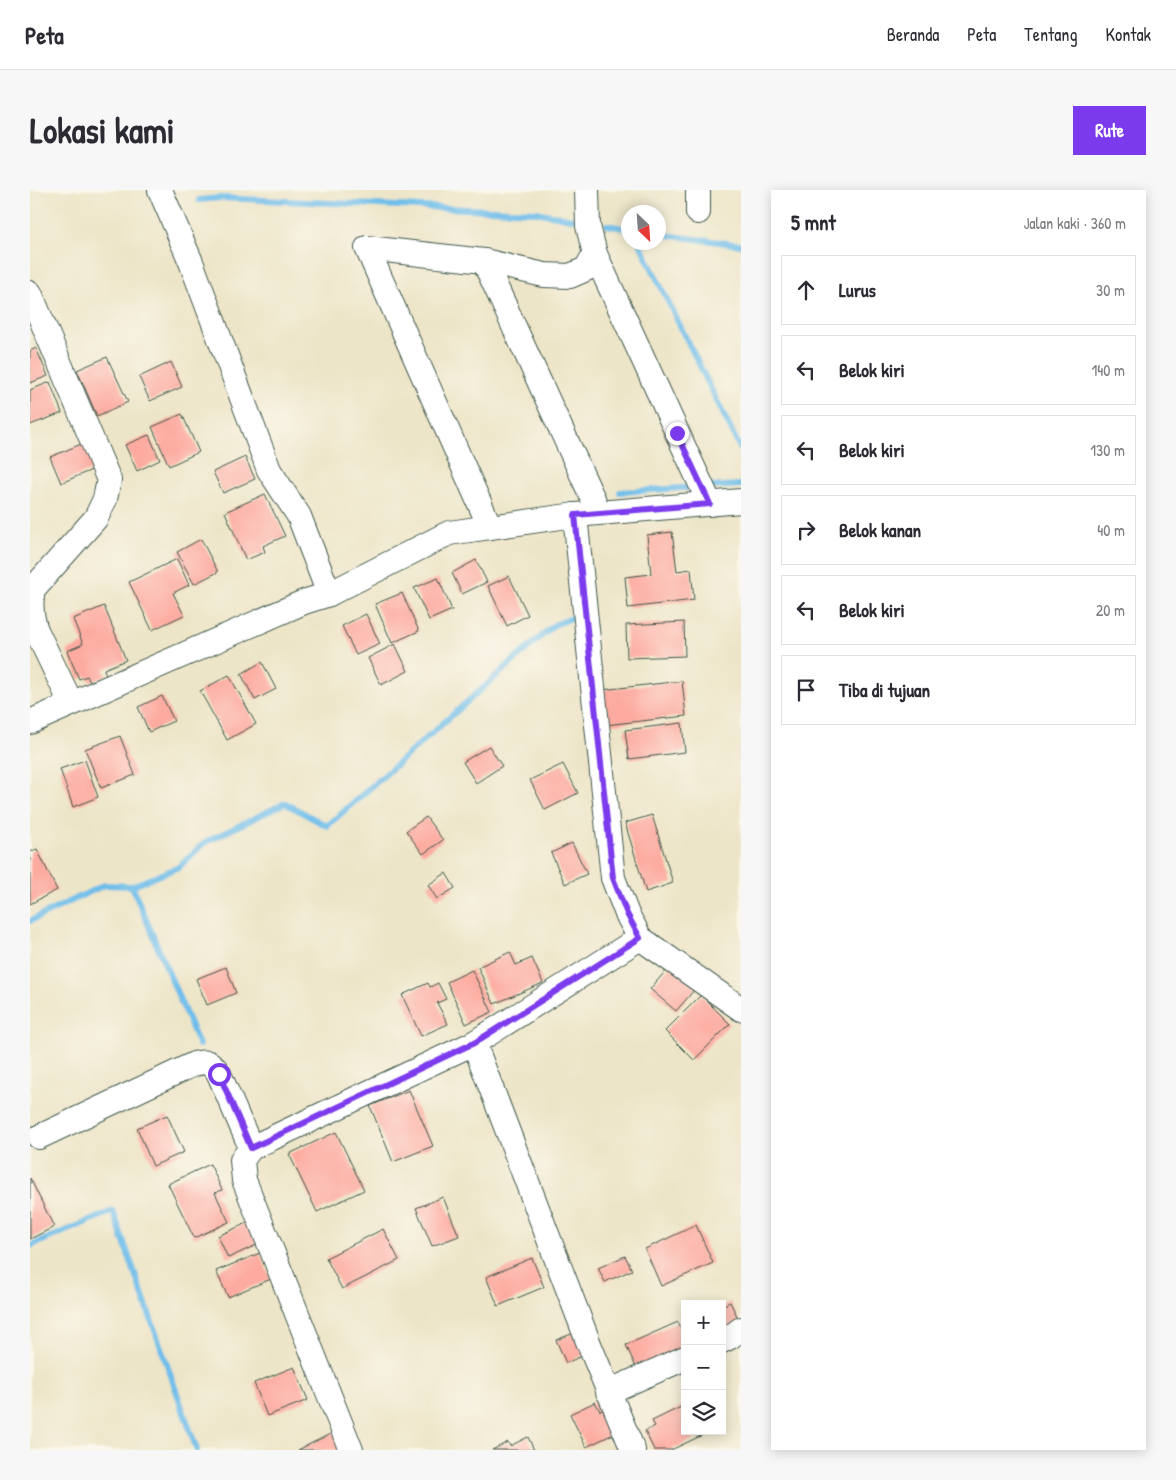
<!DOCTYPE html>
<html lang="id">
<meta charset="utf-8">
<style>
:root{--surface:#fff;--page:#f7f7f7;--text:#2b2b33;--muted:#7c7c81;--line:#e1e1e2;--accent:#7c3aed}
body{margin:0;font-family:"Patrick Hand",sans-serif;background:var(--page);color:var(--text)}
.controls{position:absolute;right:15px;bottom:15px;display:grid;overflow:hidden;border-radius:0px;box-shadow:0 2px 12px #0003}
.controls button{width:45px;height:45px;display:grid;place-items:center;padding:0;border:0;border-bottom:1px solid var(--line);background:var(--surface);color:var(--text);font:25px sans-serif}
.compass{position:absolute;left:591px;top:15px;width:45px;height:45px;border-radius:50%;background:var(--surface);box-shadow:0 2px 12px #0003;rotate:155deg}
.stop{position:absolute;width:15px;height:15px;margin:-11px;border:4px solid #7c3aed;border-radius:50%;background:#fff}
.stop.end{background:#7c3aed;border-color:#fff;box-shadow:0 1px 5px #0008}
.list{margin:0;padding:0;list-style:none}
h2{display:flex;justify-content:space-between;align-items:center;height:65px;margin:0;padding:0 20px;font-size:21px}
h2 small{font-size:16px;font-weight:400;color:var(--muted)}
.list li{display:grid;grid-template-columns:32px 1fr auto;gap:15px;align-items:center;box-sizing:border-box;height:70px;margin:0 10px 10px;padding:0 10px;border:1px solid var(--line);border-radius:0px}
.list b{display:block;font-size:19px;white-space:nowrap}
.list em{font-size:16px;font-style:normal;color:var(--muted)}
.icon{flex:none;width:28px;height:28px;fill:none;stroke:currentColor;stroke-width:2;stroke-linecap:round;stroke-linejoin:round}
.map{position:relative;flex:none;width:711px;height:1260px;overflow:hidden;border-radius:0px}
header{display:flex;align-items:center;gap:30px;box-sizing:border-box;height:70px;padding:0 25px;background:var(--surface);border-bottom:1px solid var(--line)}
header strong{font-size:24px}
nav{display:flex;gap:28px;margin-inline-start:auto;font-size:18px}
.intro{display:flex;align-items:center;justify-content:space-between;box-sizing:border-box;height:120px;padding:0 30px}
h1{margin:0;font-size:35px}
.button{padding:12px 22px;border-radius:0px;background:var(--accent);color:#fff;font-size:18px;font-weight:700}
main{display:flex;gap:30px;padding:0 30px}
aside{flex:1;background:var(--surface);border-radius:0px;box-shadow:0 2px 12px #0003}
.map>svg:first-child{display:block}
</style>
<header>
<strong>Peta</strong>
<nav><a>Beranda</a><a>Peta</a><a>Tentang</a><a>Kontak</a></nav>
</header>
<div class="intro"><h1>Lokasi kami</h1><a class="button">Rute</a></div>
<main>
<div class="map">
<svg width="711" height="1260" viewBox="0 0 711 1260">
<rect width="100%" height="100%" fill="#fbf7ec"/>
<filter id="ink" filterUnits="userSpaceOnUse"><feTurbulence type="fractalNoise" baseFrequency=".02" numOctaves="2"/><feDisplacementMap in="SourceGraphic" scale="10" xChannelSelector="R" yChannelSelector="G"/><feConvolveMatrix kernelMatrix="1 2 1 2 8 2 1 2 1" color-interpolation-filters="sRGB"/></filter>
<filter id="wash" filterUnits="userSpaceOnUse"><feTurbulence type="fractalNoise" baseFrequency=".0096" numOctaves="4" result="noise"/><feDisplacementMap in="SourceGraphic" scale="20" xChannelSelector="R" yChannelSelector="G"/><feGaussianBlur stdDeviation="1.12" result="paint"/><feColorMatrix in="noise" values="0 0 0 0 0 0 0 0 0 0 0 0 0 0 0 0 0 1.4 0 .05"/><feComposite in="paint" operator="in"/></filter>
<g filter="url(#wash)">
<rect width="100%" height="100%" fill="#ede5c7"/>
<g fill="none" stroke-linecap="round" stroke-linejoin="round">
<g stroke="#6fbeea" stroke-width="6">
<path d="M169 10 190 8 506 22 542 29"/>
<path d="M577 35 598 39"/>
<path d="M628 44 711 55"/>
<path d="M611 52 610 54 711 260"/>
<path d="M678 297 711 295"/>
<path d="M590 302 668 297"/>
<path d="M102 696 169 855"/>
<path d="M0 731 74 695 102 696 149 677 174 653 255 613 297 636 524 435 542 428"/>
<path d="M0 1056 83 1021 167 1260"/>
</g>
</g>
<g id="blocks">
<g fill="#fdaba0">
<path d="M6 158 18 186 0 193V161Z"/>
<path d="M77 167 98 212 67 226 47 180Z"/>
<path d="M141 172 152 197 120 211 109 187Z"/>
<path d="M20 192 32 223 0 235V200Z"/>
<path d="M152 224 169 262 139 276 122 237Z"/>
<path d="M119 245 130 270 107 281 95 255Z"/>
<path d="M61 250 71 276 31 293 20 267Z"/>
<path d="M215 267 225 289 193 303 183 282Z"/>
<path d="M235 304 255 346 233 356 235 362 216 370 195 322Z"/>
<path d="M642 342 647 381 661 379 664 410 598 418 595 387 621 384 617 345Z"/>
<path d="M171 349 188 382 164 394 147 362Z"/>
<path d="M147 369 159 395 143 403 154 425 122 440 99 392Z"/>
<path d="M446 370 457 392 432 404 422 383Z"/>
<path d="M479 386 498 425 477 436 458 396Z"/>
<path d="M408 388 422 420 399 430 384 398Z"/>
<path d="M372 403 389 441 362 453 345 414Z"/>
<path d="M74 416 96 470 74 479 76 486 60 492 57 486 49 489 37 461 53 454 43 429Z"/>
<path d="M336 424 350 454 326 465 312 436Z"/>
<path d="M654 432 655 466 597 468 596 435Z"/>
<path d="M365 454 378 481 351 495 338 468Z"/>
<path d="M232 472 246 499 225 510 211 484Z"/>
<path d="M199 485 226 534 197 550 170 501Z"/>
<path d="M652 491 656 526 575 535 571 500Z"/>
<path d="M132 506 144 531 119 542 108 517Z"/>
<path d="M652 533 655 562 599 569 595 540Z"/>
<path d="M90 546 105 585 71 598 55 559Z"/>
<path d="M459 556 472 576 446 593 433 572Z"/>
<path d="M55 570 68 607 43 617 30 579Z"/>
<path d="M533 574 548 603 515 620 500 590Z"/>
<path d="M622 625 643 693 616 702 595 633Z"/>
<path d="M396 627 413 650 393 664 376 641Z"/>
<path d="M542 653 557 684 535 694 521 663Z"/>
<path d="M7 659 27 700 0 714V662Z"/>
<path d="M416 683 425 698 407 709 398 695Z"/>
<path d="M480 762 486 775 502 768 513 793 464 814 448 777Z"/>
<path d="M641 775 666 798 646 821 620 799Z"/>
<path d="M196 777 206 803 177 815 166 789Z"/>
<path d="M442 780 462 822 436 834 417 792Z"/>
<path d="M398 793 400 797 408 793 416 809 407 813 418 834 391 846 372 805Z"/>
<path d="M671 805 700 834 664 870 635 841Z"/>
<path d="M379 900 403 956 363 972 340 916Z"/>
<path d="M137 925 154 962 123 976 107 938Z"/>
<path d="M306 942 334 1000 287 1022 259 964Z"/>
<path d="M180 974 192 1000 185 1003 199 1032 164 1048 138 994Z"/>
<path d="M0 988 24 1037 0 1049Z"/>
<path d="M413 1007 429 1046 402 1056 386 1018Z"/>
<path d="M221 1031 231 1053 198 1068 188 1046Z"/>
<path d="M666 1035 683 1073 631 1096 615 1059Z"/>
<path d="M353 1039 369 1070 312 1099 296 1068Z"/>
<path d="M230 1063 241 1089 198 1107 186 1081Z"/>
<path d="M595 1066 602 1080 575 1092 568 1078Z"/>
<path d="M502 1068 514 1097 468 1116 456 1087Z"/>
<path d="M700 1112 711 1134 692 1138V1116Z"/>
<path d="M648 1132 655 1148V1161L608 1182 596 1155Z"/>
<path d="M549 1141 559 1163 536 1173 526 1150Z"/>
<path d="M264 1177 278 1210 237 1226 224 1193Z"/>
<path d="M565 1212 570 1221 579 1218 590 1241 556 1257 540 1224Z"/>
<path d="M655 1215V1241H681L641 1260H624L615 1241 625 1236 622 1231Z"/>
<path d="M304 1242 313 1260H268Z"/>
<path d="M498 1247 504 1260H462L478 1252 480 1256Z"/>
</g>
</g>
</g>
<g filter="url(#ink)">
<use href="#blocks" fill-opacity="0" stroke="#3e564a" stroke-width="1"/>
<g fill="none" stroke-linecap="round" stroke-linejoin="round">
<g stroke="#3e564a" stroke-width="26">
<g id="minor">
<path d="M130 0 161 72 239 280 269 326 299 404"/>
<path d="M557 0 558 36 565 64 680 314"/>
<path d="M668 0V22"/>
<path d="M454 71 569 322"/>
<path d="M0 103 79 290 75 309 66 328 3 399C0 414 1 426 6 440L41 513"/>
<path d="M545 325 583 688 597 724 610 748 711 819"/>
<path d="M460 337 337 58 454 71 514 85 540 86 556 79 565 64"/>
<path d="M0 532 274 412 299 404 419 343 545 325 711 311"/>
<path d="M444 853 559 1154 603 1260"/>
<path d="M9 947 164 874C178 871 181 871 189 884L221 958"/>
<path d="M692 1151 700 1147 711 1139"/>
<path d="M578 1202 655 1168"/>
<path d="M321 1260 214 990 212 970 221 958 444 853 610 748"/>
</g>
</g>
<use href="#minor" stroke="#fff" stroke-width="24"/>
</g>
</g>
<g fill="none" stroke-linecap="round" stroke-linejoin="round" filter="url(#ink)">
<path stroke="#7c3aed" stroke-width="6" d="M189 884 221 958 444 853 610 748 597 724 583 688 545 325 680 314 647 243"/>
</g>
</svg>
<div class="controls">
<button>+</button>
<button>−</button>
<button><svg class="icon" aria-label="layers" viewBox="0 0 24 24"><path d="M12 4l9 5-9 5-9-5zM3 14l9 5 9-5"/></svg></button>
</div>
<svg class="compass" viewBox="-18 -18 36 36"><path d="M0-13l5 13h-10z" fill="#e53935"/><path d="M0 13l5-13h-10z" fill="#7c7c81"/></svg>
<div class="stop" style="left:189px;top:884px"></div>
<div class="stop end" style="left:647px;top:243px"></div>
</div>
<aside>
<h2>5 mnt<small>Jalan kaki · 360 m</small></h2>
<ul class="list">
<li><svg class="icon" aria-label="ahead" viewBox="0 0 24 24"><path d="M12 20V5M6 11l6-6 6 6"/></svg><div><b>Lurus</b></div><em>30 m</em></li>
<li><svg class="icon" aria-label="left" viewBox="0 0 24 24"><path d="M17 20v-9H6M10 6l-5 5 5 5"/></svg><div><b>Belok kiri</b></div><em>140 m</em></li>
<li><svg class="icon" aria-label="left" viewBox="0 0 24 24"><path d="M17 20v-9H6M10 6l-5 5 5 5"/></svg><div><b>Belok kiri</b></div><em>130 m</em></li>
<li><svg class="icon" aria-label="right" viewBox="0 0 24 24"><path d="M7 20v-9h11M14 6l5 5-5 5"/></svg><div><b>Belok kanan</b></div><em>40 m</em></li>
<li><svg class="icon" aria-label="left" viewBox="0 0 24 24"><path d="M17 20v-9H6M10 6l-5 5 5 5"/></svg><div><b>Belok kiri</b></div><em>20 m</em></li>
<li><svg class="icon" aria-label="arrive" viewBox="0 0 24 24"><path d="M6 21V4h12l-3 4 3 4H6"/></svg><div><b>Tiba di tujuan</b></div></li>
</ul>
</aside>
</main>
